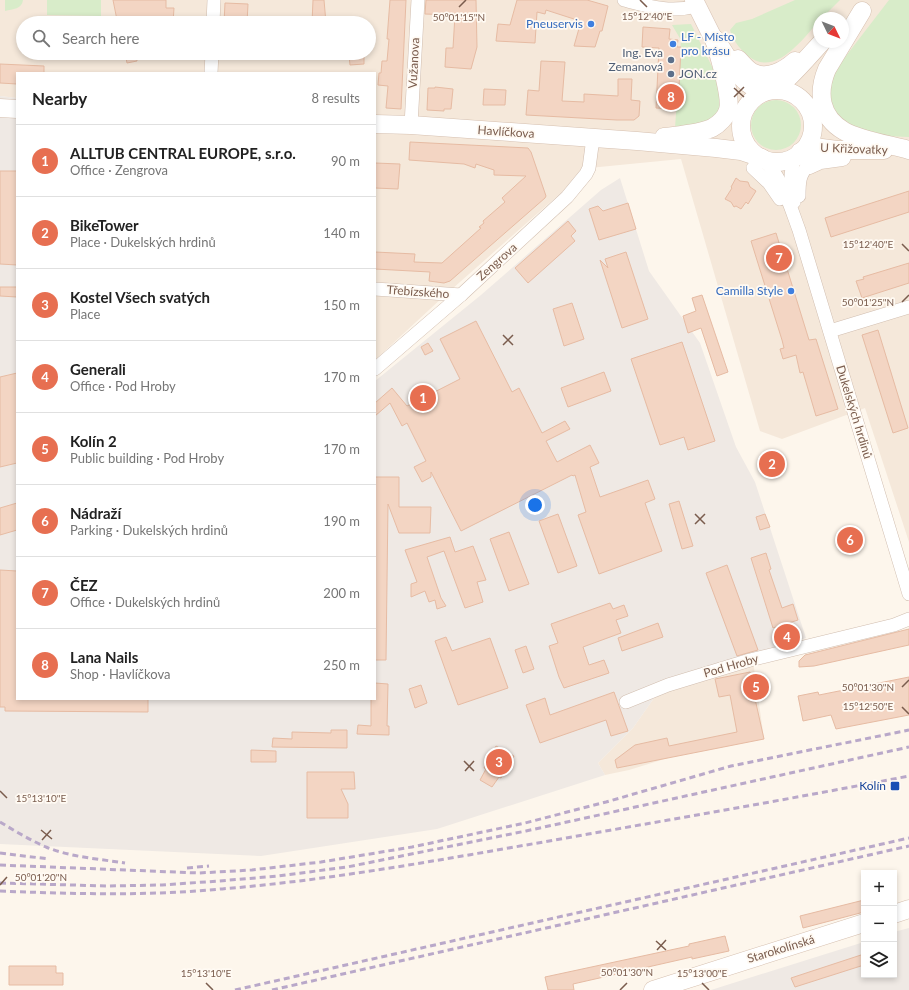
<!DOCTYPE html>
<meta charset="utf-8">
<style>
:root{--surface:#fff;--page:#f6f6f6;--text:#222;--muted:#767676;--line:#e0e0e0;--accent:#e76f51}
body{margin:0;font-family:Lato,sans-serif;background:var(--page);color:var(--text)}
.controls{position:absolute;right:12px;bottom:12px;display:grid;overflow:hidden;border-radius:0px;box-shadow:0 2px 6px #0003}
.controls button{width:36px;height:36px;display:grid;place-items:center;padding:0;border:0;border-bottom:1px solid var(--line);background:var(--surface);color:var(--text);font:20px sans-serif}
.compass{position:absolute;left:813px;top:12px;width:36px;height:36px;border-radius:50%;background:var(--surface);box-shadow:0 2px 6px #0003;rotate:133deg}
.you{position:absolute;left:535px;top:505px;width:14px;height:14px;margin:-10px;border:3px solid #fff;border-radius:50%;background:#1a73e8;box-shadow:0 0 0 6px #1a73e833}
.badge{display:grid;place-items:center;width:26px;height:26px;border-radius:50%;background:var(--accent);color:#fff;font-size:13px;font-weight:700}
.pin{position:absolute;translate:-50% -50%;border:2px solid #fff;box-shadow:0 1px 4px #0006}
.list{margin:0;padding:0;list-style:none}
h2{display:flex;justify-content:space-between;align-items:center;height:52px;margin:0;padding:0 16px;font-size:17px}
h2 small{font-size:13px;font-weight:400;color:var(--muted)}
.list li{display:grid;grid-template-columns:26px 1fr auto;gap:12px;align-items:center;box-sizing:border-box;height:72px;padding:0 16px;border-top:1px solid var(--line)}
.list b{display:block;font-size:15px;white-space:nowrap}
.list p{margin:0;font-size:13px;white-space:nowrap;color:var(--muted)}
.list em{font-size:13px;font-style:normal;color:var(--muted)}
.icon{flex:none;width:22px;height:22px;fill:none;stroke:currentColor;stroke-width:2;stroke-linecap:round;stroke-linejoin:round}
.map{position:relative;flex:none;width:909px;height:990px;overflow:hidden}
.search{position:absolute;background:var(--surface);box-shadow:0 2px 6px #0003;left:16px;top:16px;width:360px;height:44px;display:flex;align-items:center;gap:10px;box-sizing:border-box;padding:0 14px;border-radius:22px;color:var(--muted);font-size:15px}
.panel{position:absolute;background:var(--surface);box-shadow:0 2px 6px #0003;left:16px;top:72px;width:360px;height:628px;border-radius:0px}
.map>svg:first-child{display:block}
</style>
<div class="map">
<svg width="909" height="990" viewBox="0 0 909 990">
<rect width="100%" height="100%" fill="#fdf6ec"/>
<g fill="#f5e8da" fill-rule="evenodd">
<path d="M0 0H909V542L865 408 782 439 760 431 681 159 589 168 443 297 375 360V73H17V98L0 96ZM819 18H843V42H819ZM23 23H369V53H23Z"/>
<path d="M752 654 764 739 671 757 629 770 605 775 598 763 633 728 668 678Z"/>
</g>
<g fill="#efe9e4">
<path d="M0 96 17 98V699H375V381L481 295 601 190 620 178 649 271 700 343 736 447 755 482 806 638 668 678 633 728 598 763 605 775 437 829 261 856 0 844Z"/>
<path d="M909 928V990H711L864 942V975H894V932Z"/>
</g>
<g fill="#d8ecc9">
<path d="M5 0H23C22 9 13 9 5 11Z"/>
<path d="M47 0H101V16L47 15Z"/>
<path d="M795 0H840L822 18H819V21C802 40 774 79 747 55 739 48 733 40 730 30L736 23 752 19Z"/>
<path d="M889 0H909V137L861 135 835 120 827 105 829 78Z"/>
<path d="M691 24 723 89V107L709 123 675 128 681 40 672 25Z"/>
<circle cx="776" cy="125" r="25"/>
</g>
<g fill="#f3d5c3" stroke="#e6bba3">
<path d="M113 0H166V8H174L173 23H138L137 22 117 20Z"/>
<path d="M313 0H324L326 23H312Z"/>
<path d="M390 0H406L401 109 386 108 388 86 378 85 379 73H381L382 61H387L389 39H387Z"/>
<path d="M426 0H476L477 47 471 69 445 67 446 48H453L455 15 425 14Z"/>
<path d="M517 0H587L608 6 602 31H600L595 47 574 46 580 25 576 23 577 20 546 10 545 14 537 12 535 43 496 41 498 24 510 25Z"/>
<path d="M225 3 248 4 247 23H224Z"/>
<path d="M643 27 670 29 669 39 678 40 677 47H681L678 109 656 108 659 48 642 47Z"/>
<path d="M125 53H136L137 61 127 63Z"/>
<path d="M364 53V64L350 65 349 55Z"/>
<path d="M541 61 565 62 562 101 584 102V94L618 96V79H632L631 100 640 101 639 116 634 120H617L526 115 528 90 539 91Z"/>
<path d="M0 64 44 66V73H17V84L0 83Z"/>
<path d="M435 87 453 89 451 109H444V111L427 110 428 88H435Z"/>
<path d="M484 89 506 90 505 105H483Z"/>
<path d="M410 142 528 148 531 152 546 196 545 198 450 281 444 283 429 281 430 272 375 269V252L415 254 414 262 442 263 481 228 479 227 484 223 483 221 505 202 502 198 526 176 494 175V170L476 164 475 168 464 164 409 160Z"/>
<path d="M375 163 400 164 398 189 375 188Z"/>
<path d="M0 171H17V265L0 264Z"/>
<path d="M736 178 740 181 748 182 750 187 756 191 748 204 746 202 741 209 736 206 734 207 731 202 725 199 732 188 731 187Z"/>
<path d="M909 191V212L831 237 825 218Z"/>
<path d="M628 203 636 229 599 240 589 209 598 206 603 211Z"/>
<path d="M568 221 576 231 571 236 575 241 528 283 515 268Z"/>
<path d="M776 233 809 340 816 339 838 409 816 416 803 372 800 373 796 355 783 359 780 349 784 348 782 340 751 241Z"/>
<path d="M626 252 648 319 622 328 600 260 608 268 605 259Z"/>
<path d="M909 263V283L862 298 856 281 864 279 863 277Z"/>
<path d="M0 287H17V297L0 296Z"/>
<path d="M702 295 728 372 717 376 701 328 688 333 683 316 696 311 692 298Z"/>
<path d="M572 303 584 339 564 346 553 309Z"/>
<path d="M476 321 512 392 519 388 542 433 565 421 570 429 546 441 557 462 590 445 599 463 590 467 600 497 648 480 655 499 645 503 662 551 599 574 578 515 586 512 575 475 573 476 572 475 461 531 431 472V477L422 482 414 467 426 461 407 423 402 426 390 403 375 416V403L392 388 407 406 460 379 440 339Z"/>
<path d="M878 330 908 428 893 433 862 335Z"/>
<path d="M682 342 715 441 688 450 684 437 660 445 631 359Z"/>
<path d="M428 343 433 351 425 355 421 347Z"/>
<path d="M604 372 611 391 568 407 561 388Z"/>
<path d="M17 373V463L0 467V377Z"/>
<circle cx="772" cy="464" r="7"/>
<path d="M375 477H399V507H431L430 533H399L388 504 386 660H375Z"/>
<path d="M679 501 693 546 682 549 669 504Z"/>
<path d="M17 503V530L0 535V508Z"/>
<path d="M558 514 577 566 558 573 539 521Z"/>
<path d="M765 514 770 527 760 530 756 517Z"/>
<path d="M509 532 529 584 509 591 490 539Z"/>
<path d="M450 537 455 552 473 546 486 580 477 582 483 602 465 608 444 551 427 557 441 598 446 606 437 609 435 600 429 602 425 591 411 597V584L417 582 405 550Z"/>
<path d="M766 553 771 569 769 570 782 608 793 604 798 620 773 628 751 558Z"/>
<path d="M727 565 758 650 737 656 706 573Z"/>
<path d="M0 570 17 571V699H148V712L5 711V707H0Z"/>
<path d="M610 603 613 609 624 605 628 616 616 620 621 633 583 647 589 665 604 660 609 673 564 688 559 677 549 646 558 643 551 624Z"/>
<path d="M658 623 663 637 622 651 618 638Z"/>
<path d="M909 629V645L814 666 799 667V661L805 655Z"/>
<path d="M446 637 452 651 490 638 508 688 458 705 435 641Z"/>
<path d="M526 646 534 669 523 673 515 650Z"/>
<path d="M750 672 755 690H753L764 739 617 768 615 760 635 745 667 738 669 746 737 732 730 695 719 697 715 679Z"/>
<path d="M909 677V715L836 729 831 715 803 721 798 696 818 692 819 695Z"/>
<path d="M375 683 388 684 387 726H389V735L357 734 358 725 371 726V699H375Z"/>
<path d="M421 685 427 703 415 708 409 689Z"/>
<path d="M614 692 628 731 611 736 606 720 540 743 526 705 545 698 550 715Z"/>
<path d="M331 730H347V748L272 747 273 738 292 739V732L331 733Z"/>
<path d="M496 746 514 756 501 778 499 777 492 787 480 780 486 769 484 768Z"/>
<path d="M251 750 276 751V762H251Z"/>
<path d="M307 772H354L355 789H341L348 804V818H307Z"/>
<path d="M864 900V912L803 928 800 916Z"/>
<path d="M725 936 729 951 692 959V957L573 984 574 990H548L545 977 689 946V944Z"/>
<path d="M864 954V965L795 987 791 978Z"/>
<path d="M9 966H56V973H63V985H9Z"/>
</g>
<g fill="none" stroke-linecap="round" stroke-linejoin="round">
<g stroke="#d1beb0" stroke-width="14">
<g id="street">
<path d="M624 0C651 7 670 13 697 6"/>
<path d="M213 23 214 0"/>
<path d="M211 73 212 53"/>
<path d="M411 125 418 0"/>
<path d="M762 158C782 176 790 206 799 230L909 594"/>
<path d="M753 168 769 183 780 199"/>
<path d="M799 196C799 183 799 174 809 165"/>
<path d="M794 202C791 184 787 168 800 152"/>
<path d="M375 289 461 295"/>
<path d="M830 331 909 307"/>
<path d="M375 369 461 295 567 197 586 174 589 168 593 138"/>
<path d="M626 702 668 685 750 660 894 625 909 619"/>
</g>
</g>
<g stroke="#d6c0b0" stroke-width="19">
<g id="secondary">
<path d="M694 0 718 48"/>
<path d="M862 11 827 69C817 93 820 117 844 131 859 140 891 145 909 150"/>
<path d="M720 46C728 58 735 72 745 81 751 87 762 92 770 90 783 88 812 52 822 42"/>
<path d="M738 59C743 64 748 71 754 73 768 80 785 70 795 61"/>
<circle cx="777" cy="126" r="36"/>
<path d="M0 108 17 109"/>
<path d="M375 124 411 125 637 141 716 148 741 151 762 158"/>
<path d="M664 137C679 135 698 134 712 128 719 124 726 117 728 110 732 96 718 53 714 38"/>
<path d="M800 152 814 147 837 150H884"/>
<path d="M809 165 820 160 842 157"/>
<path d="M894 914 909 909"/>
<path d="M653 990 864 923"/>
</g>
</g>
<use href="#street" stroke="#fff" stroke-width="13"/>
<use href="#secondary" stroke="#fff" stroke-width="18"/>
<g stroke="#b9a8c9" stroke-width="3" stroke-dasharray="6 4" stroke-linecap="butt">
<path d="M0 822C15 831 30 840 46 847 70 857 99 859 125 863"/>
<path d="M0 853 49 859"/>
<path d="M0 865 199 873 252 870 321 862 412 847 525 823 606 802 731 766 909 730"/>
<path d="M187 868 209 866"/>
<path d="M0 883 108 886 162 885 219 881 278 876 347 867 526 831 909 747"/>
<path d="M0 891C74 894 148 896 221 889 333 880 444 859 555 840 673 819 791 799 909 776"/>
<path d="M235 990 909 838"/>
<path d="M272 990 909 846"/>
</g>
</g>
<path fill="none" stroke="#7a5c4d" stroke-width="1.5" d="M640 0 647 7M459 7 466 0M734 88 744 97M734 97 744 87M902 244 909 251M902 302 909 295M503 335 513 345M503 345 513 335M695 514 705 524M695 524 705 514M902 687 909 680M902 707 909 714M464 761 474 771M465 771 474 761M0 791 7 798M41 830 52 839M42 840 51 830M0 885 7 877M656 941 666 950M657 950 666 940M206 983 213 990M702 983 709 990M620 990 627 983"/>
<g fill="#3f7fe0" stroke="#fffaf3" stroke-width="1.5">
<circle cx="591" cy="24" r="4"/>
<circle cx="673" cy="44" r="4"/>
<circle cx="791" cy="291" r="4"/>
</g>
<g fill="#5c6f8a" stroke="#fffaf3" stroke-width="1.5">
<circle cx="671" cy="60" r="4"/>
<circle cx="671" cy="74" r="4"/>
</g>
<rect fill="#1a4fb4" stroke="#fffaf3" stroke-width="1.5" x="890" y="781" width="10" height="10" rx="2"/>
<g text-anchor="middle" stroke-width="3.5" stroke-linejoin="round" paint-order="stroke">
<g font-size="12" fill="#366cbe" stroke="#fffaf3" text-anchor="end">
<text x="583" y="28">Pneuservis</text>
<text x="681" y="41" text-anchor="start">LF - Místo<tspan x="681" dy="14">pro krásu</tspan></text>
<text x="783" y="295">Camilla Style</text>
</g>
<g font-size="12" fill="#4e5e75" stroke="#fffaf3" text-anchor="end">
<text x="663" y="57">Ing. Eva<tspan x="663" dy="14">Zemanová</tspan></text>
<text x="679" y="78" text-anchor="start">JON.cz</text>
</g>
<g font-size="12" fill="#7a5c4d" stroke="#fffaf3">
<text transform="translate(414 63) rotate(-87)" y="4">Vužanova</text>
<text transform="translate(506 132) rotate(4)" y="4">Havlíčkova</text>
<text transform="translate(854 149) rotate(2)" y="4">U Křižovatky</text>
<text transform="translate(497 262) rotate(-42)" y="4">Zengrova</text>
<text transform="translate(418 292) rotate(4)" y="4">Třebízského</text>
<text transform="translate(854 412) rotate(73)" y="4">Dukelských hrdinů</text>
<text transform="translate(731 666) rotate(-16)" y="4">Pod Hroby</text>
<text transform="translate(781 949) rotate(-17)" y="4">Starokolínská</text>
</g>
<g font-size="12" fill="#164399" stroke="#fffaf3" text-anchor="end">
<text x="886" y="790">Kolín</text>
</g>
</g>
<g font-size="10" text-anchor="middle" fill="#7a5c4d" stroke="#fffaf3" stroke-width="3.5" stroke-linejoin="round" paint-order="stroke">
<text x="647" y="20">15°12'40"E</text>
<text x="459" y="21">50°01'15"N</text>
<text x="868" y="248">15°12'40"E</text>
<text x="868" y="306">50°01'25"N</text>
<text x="868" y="691">50°01'30"N</text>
<text x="868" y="710">15°12'50"E</text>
<text x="41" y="802">15°13'10"E</text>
<text x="41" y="881">50°01'20"N</text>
<text x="627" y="976">50°01'30"N</text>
<text x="206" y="977">15°13'10"E</text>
<text x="702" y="977">15°13'00"E</text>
</g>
</svg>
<div class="controls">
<button>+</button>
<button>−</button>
<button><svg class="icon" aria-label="layers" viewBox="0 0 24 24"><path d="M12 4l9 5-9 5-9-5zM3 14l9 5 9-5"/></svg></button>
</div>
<svg class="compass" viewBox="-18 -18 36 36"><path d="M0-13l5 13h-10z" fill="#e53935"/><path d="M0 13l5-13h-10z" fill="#767676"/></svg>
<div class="you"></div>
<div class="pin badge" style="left:423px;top:398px">1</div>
<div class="pin badge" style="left:772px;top:464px">2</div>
<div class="pin badge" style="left:499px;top:762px">3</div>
<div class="pin badge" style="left:787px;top:637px">4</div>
<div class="pin badge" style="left:756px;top:687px">5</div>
<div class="pin badge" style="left:850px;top:540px">6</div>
<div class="pin badge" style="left:779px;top:258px">7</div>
<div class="pin badge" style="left:671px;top:97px">8</div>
<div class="search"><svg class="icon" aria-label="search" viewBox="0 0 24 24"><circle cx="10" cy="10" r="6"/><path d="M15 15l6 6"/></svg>Search here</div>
<section class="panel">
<h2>Nearby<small>8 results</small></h2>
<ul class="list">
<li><span class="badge">1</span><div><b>ALLTUB CENTRAL EUROPE, s.r.o.</b><p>Office · Zengrova</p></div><em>90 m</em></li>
<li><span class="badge">2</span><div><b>BikeTower</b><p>Place · Dukelských hrdinů</p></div><em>140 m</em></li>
<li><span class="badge">3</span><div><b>Kostel Všech svatých</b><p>Place</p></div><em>150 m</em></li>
<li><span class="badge">4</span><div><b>Generali</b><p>Office · Pod Hroby</p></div><em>170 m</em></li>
<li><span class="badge">5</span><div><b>Kolín 2</b><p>Public building · Pod Hroby</p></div><em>170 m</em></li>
<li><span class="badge">6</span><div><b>Nádraží</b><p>Parking · Dukelských hrdinů</p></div><em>190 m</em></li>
<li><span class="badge">7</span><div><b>ČEZ</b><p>Office · Dukelských hrdinů</p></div><em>200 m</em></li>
<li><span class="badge">8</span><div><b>Lana Nails</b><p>Shop · Havlíčkova</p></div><em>250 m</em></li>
</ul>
</section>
</div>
